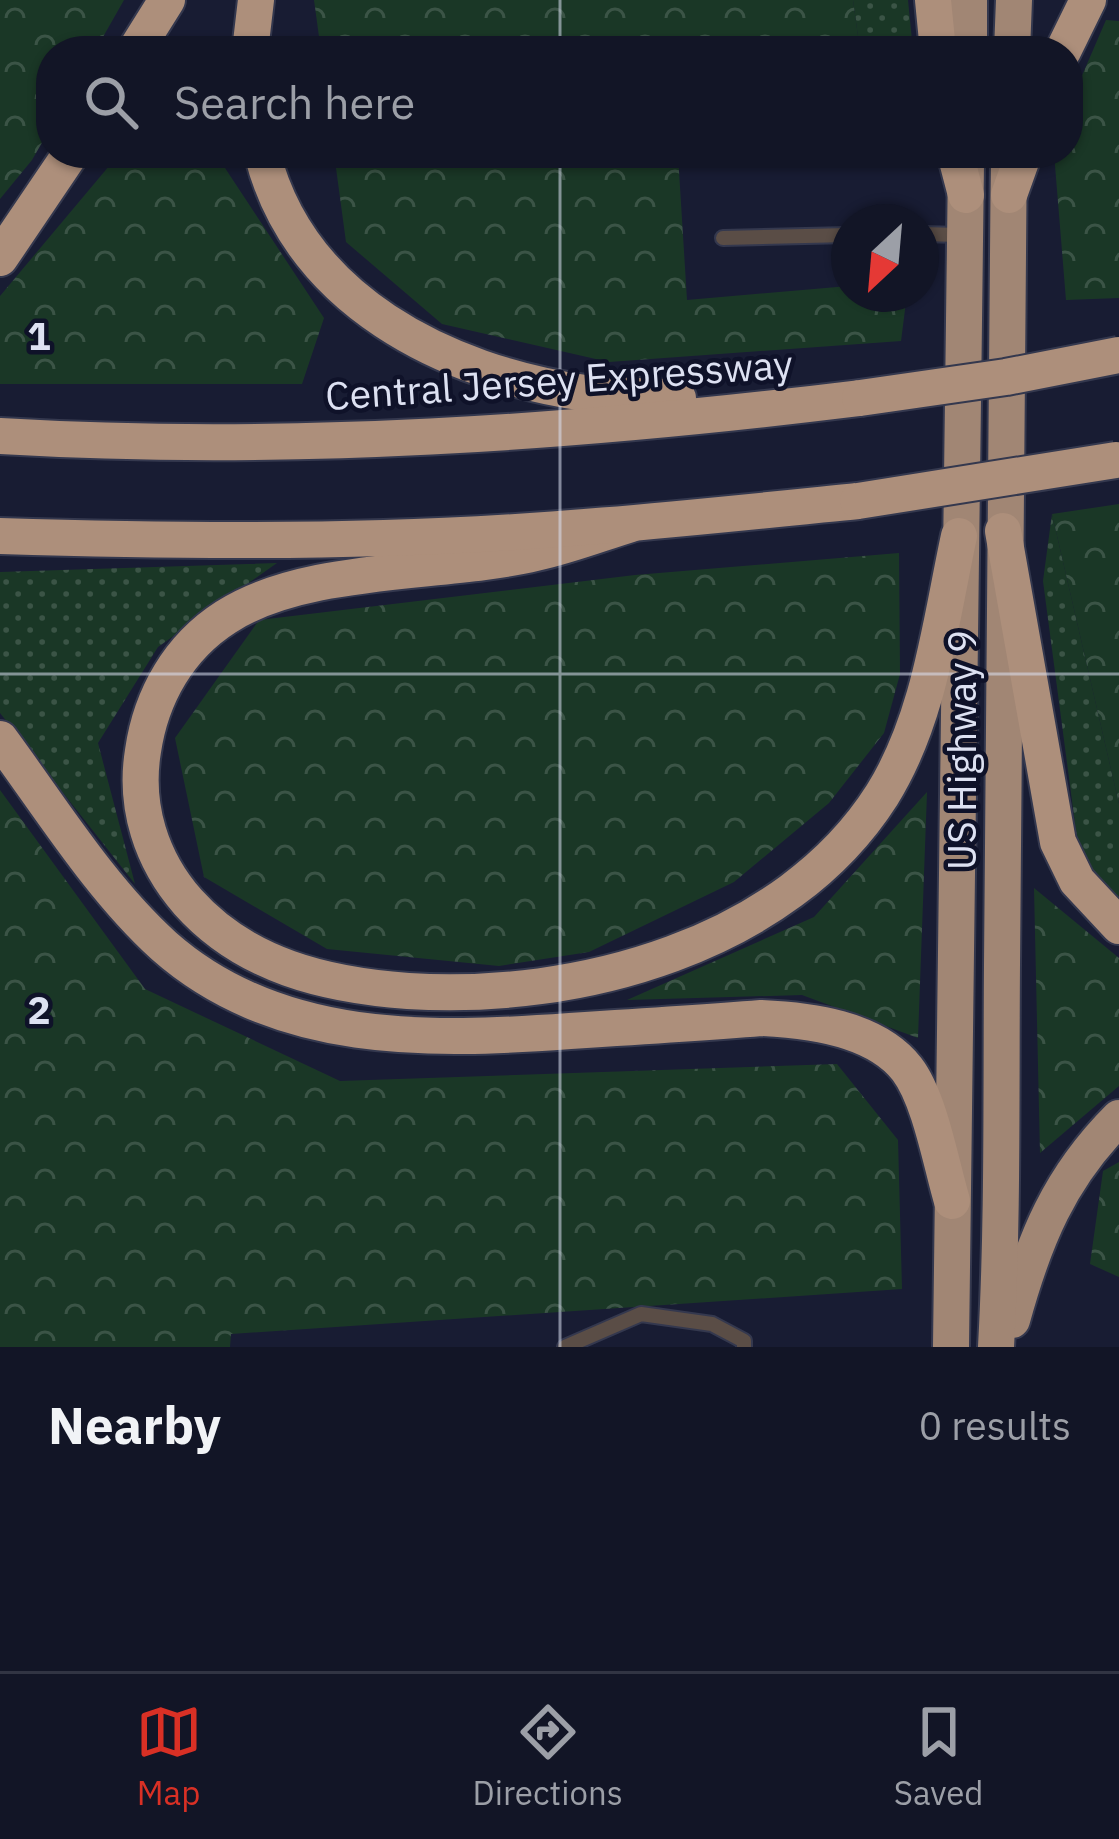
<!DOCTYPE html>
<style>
:root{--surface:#121526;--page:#1f2232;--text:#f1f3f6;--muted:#9c9fa7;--line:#313443;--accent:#d93025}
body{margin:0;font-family:"IBM Plex Sans",sans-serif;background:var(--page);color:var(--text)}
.compass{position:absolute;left:831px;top:204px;width:108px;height:108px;border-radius:50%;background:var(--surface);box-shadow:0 3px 9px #0004;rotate:206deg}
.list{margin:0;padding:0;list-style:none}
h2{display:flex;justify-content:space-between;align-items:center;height:156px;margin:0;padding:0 48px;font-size:51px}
h2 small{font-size:39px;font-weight:400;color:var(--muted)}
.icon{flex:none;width:66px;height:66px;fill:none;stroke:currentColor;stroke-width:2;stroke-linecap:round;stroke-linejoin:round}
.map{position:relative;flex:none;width:1119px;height:1347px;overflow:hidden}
.search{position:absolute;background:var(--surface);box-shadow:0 3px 9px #0004;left:36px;right:36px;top:36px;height:132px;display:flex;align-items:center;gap:30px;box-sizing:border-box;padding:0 42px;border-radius:48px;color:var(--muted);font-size:45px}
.sheet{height:324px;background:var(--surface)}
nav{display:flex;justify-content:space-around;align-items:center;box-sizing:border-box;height:168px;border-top:3px solid var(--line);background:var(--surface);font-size:33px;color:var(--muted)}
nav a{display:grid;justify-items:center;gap:6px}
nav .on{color:var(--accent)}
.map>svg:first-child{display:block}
</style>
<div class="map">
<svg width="1119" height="1347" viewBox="0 0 1119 1347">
<defs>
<pattern id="grass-dots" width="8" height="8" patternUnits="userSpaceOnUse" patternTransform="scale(3)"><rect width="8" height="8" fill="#1a3726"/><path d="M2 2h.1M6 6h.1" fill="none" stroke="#3b5446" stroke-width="1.8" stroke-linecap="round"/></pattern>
<pattern id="forest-crowns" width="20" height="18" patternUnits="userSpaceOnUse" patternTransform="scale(3)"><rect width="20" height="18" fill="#1a3726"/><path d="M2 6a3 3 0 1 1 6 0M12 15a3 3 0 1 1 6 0" fill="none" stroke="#3b5446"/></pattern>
</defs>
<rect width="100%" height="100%" fill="#181c33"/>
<g fill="url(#grass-dots)">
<path d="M853 0H908L913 51H860Z"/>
<path d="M1052 514 1119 804V910L1078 846 1043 581Z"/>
<path d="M277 563 158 647 98 743 135 884 0 713V572Z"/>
</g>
<g fill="url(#forest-crowns)">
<path d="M0 0H124L95 51H51V127L32 160 0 199Z"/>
<path d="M314 0H853L860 51H321Z"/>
<path d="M1106 20 1119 21V298L1066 300 1054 153H1068V108Z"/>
<path d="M120 153H226L225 168 324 318 302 384H0V296Z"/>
<path d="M334 153H768L678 155 687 300 849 286V294H907L901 341 609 362 442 324 346 242Z"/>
<path d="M1119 504V804L1052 514Z"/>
<path d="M899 553 900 674 884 733 829 803 734 882 589 952 499 966 327 949 204 877 175 738 259 620 635 575Z"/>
<path d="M0 790 145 989 340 1081 837 1064 898 1140 902 1289 231 1334 230 1347H0Z"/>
<path d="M927 792 918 1038 802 995 627 1000 814 917Z"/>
<path d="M1034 888 1119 958V1086L1040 1153Z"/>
<path d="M1119 1162V1277L1090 1264 1103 1171Z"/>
</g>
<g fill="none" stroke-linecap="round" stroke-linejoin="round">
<g stroke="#34384e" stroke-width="18">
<g id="service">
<path d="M921 234 960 235"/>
<path d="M723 238 849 235"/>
<path d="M565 1347 641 1314 712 1324 744 1341V1347"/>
</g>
</g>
<g stroke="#34384e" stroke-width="40">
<g id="trunk">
<path d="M969 51V0"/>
<path d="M1012 51 1014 0"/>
<path d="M1012 1320C1034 1240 1059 1178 1119 1118"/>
<path d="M951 1347 966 163"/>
<path d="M996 1347C1003 1220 1001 1092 1002 965 1005 697 1005 430 1009 163"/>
</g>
</g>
<g stroke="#34384e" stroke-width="40">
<g id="motorway">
<path d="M933 0 938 51"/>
<path d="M135 51 167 0"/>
<path d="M250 51 256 0"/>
<path d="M1063 51 1088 0"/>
<path d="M262 153C299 301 446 373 585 393 616 397 647 395 678 398"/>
<path d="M955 153 966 195"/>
<path d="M1009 195 1024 153"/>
<path d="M0 258 71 153"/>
<path d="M0 436C287 453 575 433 860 398"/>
<path d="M631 524C599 534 568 546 536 553 443 575 307 565 226 617 179 647 151 696 143 751 134 806 151 860 188 902 245 966 326 985 408 991 577 1002 786 946 882 795 930 718 940 624 959 536"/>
<path d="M1003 531 1058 842 1077 881 1119 926"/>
<path d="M0 536C128 540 256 542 384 538 543 534 700 517 858 501"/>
<path d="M0 739C51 808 100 888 164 946 277 1046 430 1041 570 1031 634 1027 698 1023 761 1018 809 1020 875 1028 907 1069 930 1099 941 1164 952 1201"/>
</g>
</g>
<use href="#service" stroke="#5a4d46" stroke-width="14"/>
<use href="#trunk" stroke="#a18674" stroke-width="36"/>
<use href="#motorway" stroke="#ad8f7b" stroke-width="36"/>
<g stroke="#34384e" stroke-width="40" stroke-linecap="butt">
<g id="motorway-bridge">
<path d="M860 398 1006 377 1119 355"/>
<path d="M858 501 1116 460"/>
</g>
</g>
<use href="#motorway-bridge" stroke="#ad8f7b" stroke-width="36"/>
</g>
<path fill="none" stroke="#dde1f2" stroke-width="3" stroke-opacity="0.55" d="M560 0V51M560 153V1347M0 674H1119"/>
<g text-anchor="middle" stroke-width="9" stroke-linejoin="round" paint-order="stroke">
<g font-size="39" fill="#dde1f2" stroke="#0f1229">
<text transform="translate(559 380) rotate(-4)" y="14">Central Jersey Expressway</text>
<text transform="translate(962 750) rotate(-90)" y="14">US Highway 9</text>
</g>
</g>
<g font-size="39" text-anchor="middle" font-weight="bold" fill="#dde1f2" stroke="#0f1229" stroke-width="9" stroke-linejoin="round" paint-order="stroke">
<text x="39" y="350">1</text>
<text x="39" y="1024">2</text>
</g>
</svg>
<svg class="compass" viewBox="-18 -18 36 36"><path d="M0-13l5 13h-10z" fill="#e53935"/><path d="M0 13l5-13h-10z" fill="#9c9fa7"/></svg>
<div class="search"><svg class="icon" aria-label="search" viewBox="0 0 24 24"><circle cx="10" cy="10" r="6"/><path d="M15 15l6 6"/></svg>Search here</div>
</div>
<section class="sheet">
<h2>Nearby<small>0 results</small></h2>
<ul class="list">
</ul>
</section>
<nav>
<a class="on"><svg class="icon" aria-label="map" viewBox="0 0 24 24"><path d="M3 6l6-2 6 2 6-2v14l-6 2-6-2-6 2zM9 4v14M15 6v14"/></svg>Map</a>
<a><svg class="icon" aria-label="directions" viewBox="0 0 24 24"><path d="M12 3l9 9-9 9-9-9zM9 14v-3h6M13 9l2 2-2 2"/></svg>Directions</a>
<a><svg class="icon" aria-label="saved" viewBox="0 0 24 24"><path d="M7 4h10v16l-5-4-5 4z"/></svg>Saved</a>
</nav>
